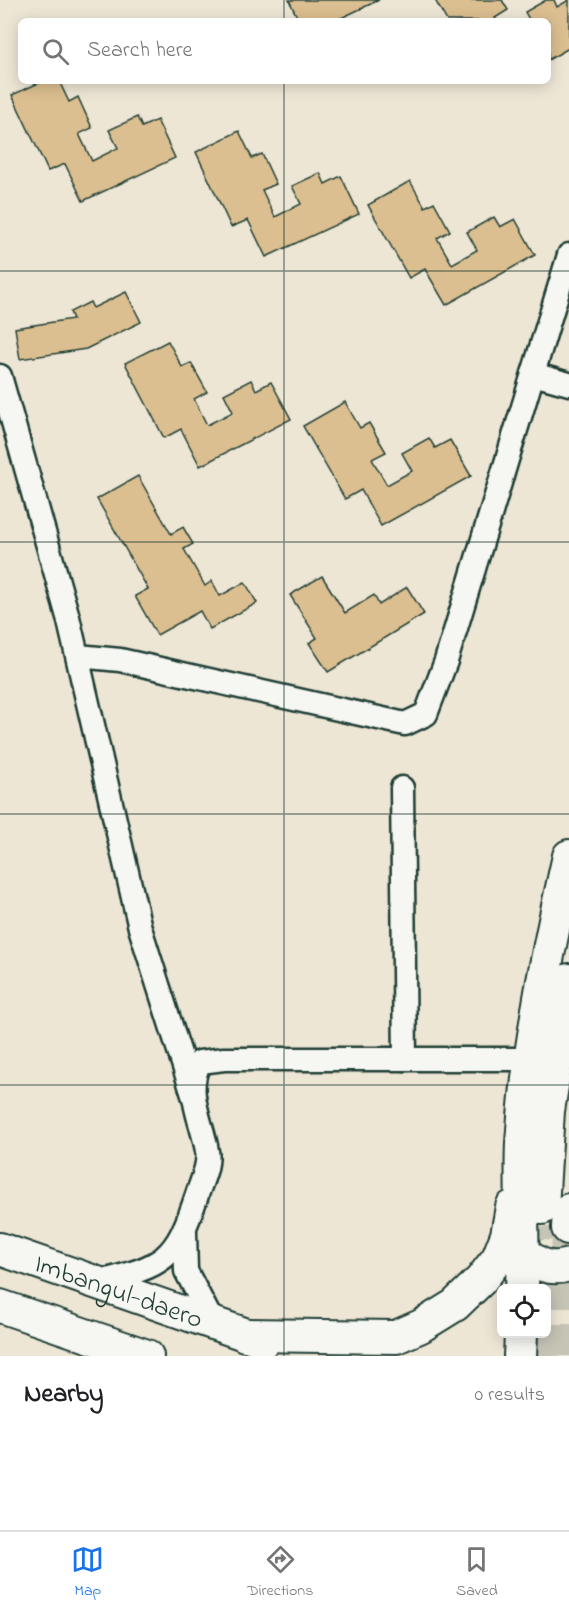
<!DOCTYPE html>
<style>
:root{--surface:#fff;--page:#f2f2f2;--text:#202124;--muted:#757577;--line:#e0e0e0;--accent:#1a73e8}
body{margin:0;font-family:"Indie Flower",sans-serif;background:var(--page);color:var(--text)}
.controls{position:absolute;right:18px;bottom:18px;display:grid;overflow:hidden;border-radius:9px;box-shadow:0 3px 15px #0003}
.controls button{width:54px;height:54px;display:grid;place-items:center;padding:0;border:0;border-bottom:2px solid var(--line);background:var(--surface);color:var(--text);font:30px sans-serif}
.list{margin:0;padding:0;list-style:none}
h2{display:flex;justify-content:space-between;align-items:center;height:78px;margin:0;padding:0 24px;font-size:26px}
h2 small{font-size:20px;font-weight:400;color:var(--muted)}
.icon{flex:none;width:33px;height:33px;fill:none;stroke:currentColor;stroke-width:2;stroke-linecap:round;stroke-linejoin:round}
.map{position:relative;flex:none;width:569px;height:1356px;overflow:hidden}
.search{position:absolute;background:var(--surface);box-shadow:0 3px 15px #0003;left:18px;right:18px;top:18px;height:66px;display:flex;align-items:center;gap:15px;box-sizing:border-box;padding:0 21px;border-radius:9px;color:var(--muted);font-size:22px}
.sheet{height:174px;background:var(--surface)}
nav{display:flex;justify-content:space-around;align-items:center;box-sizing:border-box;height:84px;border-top:2px solid var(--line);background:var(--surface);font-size:16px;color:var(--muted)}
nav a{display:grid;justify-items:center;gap:3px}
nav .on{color:var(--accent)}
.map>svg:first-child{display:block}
</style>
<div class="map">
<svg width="569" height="1356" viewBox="0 0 569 1356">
<rect width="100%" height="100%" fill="#eee6d5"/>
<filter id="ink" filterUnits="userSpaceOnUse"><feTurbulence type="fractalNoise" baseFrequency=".0167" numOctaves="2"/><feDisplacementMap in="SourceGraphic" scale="12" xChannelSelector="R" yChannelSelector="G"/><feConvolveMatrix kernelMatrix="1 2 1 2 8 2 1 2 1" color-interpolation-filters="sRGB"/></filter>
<g filter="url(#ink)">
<g fill="#dcbf90" stroke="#1f3d34" stroke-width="1.5">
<path d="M289 0H379L335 21H299Z"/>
<path d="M435 0H502L508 10 495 18 497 21H447Z"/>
<path d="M546 0H554L557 7 569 0V48L548 60V21H530L525 12Z"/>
<path d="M43 81H59L69 102 78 97 92 128 79 134 92 161 118 148 109 130 137 117 142 127 157 120 175 158 83 201 65 164 48 171 12 95Z"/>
<path d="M239 131 252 158 262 154 276 184 262 190 275 217 301 204 292 186 320 173 325 184 341 176 359 214 266 257 248 220 231 227 196 152Z"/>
<path d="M410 181 425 207 434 202 450 231 437 238 452 264 477 250 467 232 494 217 500 227 515 219 535 255 446 305 425 269 409 278 368 205Z"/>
<path d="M126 292 141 322 86 349 20 359 15 328 73 319 70 312 90 302 93 308Z"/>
<path d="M168 341 182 367 191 363 207 392 194 399 207 425 233 412 224 394 251 380 256 390 271 382 291 419 200 466 181 429 164 438 125 363Z"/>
<path d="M345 402 360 428 369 423 386 452 372 459 387 485 412 471 402 453 429 438 435 448 450 440 471 476 381 526 361 490 345 499 303 426Z"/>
<path d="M138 476 171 534 183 527 193 544 184 549 205 586 212 581 220 596 245 582 257 603 210 629 200 611 157 635 135 596 148 589 97 499Z"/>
<path d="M322 576 345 613 374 595 379 605 407 587 424 614 328 672 309 643 317 638 290 595Z"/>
</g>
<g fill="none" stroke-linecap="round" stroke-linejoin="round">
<g stroke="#c5c4b5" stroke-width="32" stroke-dasharray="32 16" stroke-linecap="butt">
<path d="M539 1288 540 1227"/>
<path d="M537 1356 538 1334"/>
<path d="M565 1356 568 1228"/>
</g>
<g stroke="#1f3d34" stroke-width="27">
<g id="minor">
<path d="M533 374 569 384"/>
<path d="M0 376 68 617 140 928 193 1095"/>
<path d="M78 656 120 660 405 724 426 714 446 661 569 255"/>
<path d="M402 788 405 1059"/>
<path d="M185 1232 186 1271 213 1323"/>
<path d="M99 1282C165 1265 175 1261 197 1195 201 1182 210 1165 207 1151 202 1120 184 1092 200 1062L224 1059H531"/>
</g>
</g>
<g stroke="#1f3d34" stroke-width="36">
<g id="secondary">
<path d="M542 1208 548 1111 569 980"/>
<path d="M568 1228 569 1210"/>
<path id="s1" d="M0 1249 264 1341"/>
<path d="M524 1253C538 1265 551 1271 569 1265"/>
<path d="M522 1288C524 1240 520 1191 522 1143 528 1047 548 950 569 856"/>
<path d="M0 1306 147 1356"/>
<path d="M245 1335 396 1337 421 1326 455 1305 481 1280 498 1258 507 1235 512 1207"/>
<path d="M520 1356 521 1334"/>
</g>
</g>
<use href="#minor" stroke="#f6f6f2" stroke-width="22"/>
<use href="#secondary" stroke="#f6f6f2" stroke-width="32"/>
</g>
</g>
<path fill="none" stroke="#1f3d34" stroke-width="1.5" stroke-opacity="0.55" d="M284 0V21M284 81V1356M0 271H569M0 542H569M0 814H569M0 1085H569"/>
<g text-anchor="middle" stroke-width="4.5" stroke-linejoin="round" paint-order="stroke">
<g font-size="27" fill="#1f3d34" stroke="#f6f6f2">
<text dy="9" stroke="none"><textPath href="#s1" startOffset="126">Imbangul-daero</textPath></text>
</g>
</g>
</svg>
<div class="controls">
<button><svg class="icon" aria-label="locate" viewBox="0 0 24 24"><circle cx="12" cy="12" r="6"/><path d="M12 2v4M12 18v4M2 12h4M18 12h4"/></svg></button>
</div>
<div class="search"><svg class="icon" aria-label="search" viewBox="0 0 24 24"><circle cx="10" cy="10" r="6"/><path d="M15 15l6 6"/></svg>Search here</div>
</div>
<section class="sheet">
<h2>Nearby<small>0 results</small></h2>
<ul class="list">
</ul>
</section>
<nav>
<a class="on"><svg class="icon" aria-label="map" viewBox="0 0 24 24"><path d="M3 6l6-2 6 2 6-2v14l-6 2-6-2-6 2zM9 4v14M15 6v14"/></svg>Map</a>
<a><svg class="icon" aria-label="directions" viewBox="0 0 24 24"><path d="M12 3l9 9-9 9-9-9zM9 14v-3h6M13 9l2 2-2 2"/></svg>Directions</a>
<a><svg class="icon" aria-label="saved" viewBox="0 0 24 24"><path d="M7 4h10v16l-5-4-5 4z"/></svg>Saved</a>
</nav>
